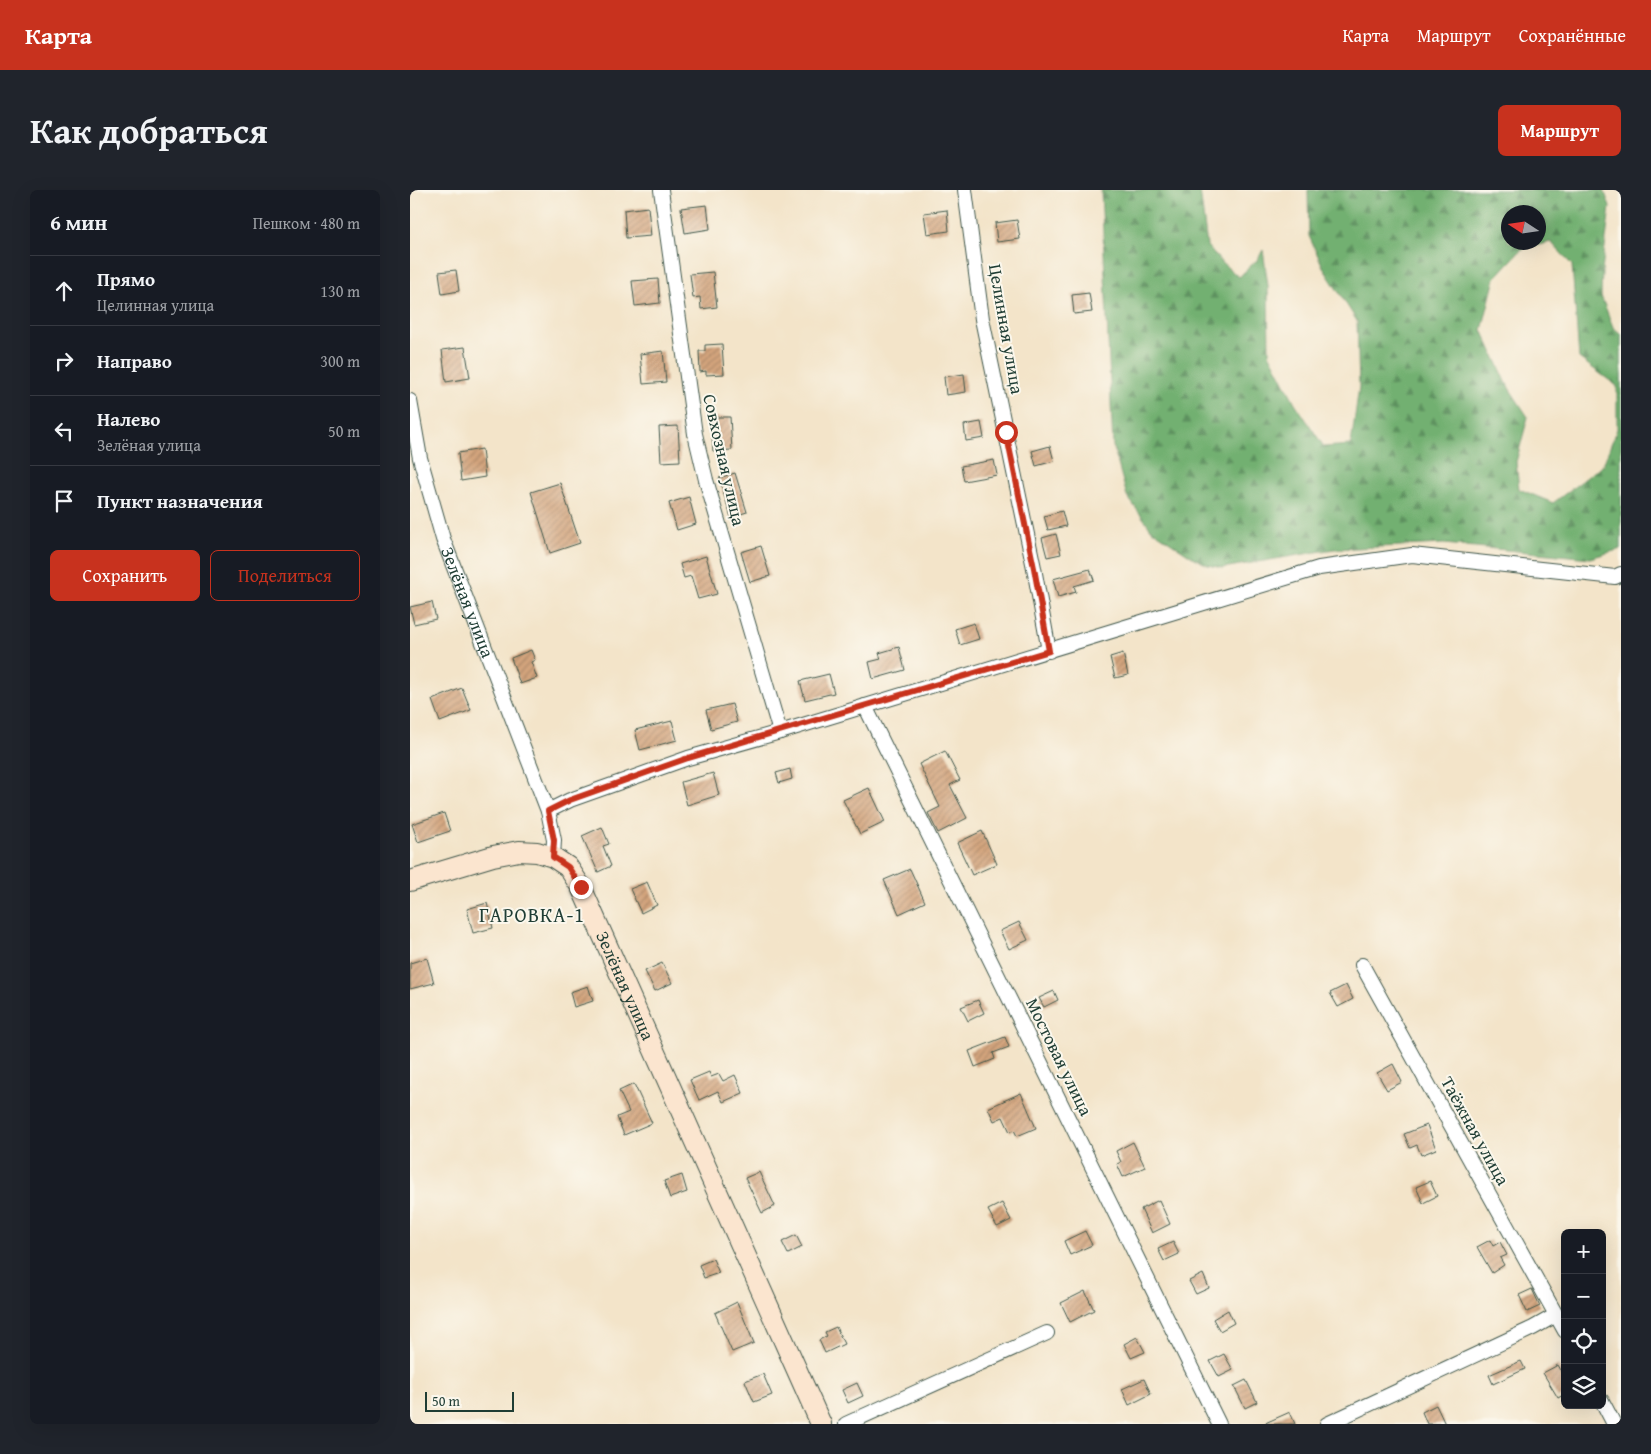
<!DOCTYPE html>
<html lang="ru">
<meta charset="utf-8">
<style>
:root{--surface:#171b24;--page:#20242c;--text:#f1f3f6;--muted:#9ea1a6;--line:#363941;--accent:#c8321e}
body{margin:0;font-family:"Gentium Book Plus",serif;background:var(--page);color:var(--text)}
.controls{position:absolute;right:15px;bottom:15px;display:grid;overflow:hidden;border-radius:8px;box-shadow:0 5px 20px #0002}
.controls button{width:45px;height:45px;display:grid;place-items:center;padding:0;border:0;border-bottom:1px solid var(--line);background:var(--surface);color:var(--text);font:25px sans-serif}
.compass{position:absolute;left:1091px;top:15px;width:45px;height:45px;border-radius:50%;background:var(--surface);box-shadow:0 5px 20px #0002;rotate:282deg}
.scale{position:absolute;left:15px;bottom:12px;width:89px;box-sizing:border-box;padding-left:5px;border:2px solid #1f3d34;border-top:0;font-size:14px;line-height:18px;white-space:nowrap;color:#1f3d34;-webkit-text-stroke:4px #fbf7ec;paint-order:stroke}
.stop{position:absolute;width:15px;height:15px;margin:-11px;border:4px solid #c8321e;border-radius:50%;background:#fff}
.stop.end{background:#c8321e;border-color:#fff;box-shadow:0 1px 5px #0008}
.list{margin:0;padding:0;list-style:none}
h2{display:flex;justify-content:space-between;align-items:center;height:65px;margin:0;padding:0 20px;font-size:21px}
h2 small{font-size:16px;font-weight:400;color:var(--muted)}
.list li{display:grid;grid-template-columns:32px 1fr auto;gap:15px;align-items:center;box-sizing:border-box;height:70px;padding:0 20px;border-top:1px solid var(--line)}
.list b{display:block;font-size:19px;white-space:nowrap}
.list p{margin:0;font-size:16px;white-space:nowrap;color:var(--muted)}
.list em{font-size:16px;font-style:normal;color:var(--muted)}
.actions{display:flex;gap:10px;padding:15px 20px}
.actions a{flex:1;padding:11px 0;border:1px solid var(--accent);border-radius:8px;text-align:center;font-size:18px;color:var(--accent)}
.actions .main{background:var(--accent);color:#fff}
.icon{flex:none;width:28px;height:28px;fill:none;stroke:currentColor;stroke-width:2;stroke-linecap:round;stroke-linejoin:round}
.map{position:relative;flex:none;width:1211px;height:1234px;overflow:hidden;border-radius:8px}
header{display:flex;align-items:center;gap:30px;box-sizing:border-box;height:70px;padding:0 25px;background:var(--accent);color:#fff}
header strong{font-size:24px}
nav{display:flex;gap:28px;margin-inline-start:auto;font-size:18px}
.intro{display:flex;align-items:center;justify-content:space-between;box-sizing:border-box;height:120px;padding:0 30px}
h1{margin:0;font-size:35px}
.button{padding:12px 22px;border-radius:8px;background:var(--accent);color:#fff;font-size:18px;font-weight:700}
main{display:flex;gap:30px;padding:0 30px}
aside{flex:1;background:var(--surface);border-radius:8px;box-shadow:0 5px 20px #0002}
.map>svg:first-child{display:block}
</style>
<header>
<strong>Карта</strong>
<nav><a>Карта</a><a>Маршрут</a><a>Сохранённые</a></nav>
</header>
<div class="intro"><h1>Как добраться</h1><a class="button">Маршрут</a></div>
<main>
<aside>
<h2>6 мин<small>Пешком · 480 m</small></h2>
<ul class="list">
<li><svg class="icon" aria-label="ahead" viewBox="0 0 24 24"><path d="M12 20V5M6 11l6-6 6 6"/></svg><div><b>Прямо</b><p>Целинная улица</p></div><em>130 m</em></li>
<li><svg class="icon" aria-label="right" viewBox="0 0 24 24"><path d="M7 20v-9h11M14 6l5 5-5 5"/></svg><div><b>Направо</b></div><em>300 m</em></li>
<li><svg class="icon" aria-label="left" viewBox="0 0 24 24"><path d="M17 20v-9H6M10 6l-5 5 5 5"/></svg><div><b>Налево</b><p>Зелёная улица</p></div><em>50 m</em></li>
<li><svg class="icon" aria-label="arrive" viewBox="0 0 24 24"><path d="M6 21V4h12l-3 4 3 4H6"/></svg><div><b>Пункт назначения</b></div></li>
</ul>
<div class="actions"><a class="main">Сохранить</a><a>Поделиться</a></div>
</aside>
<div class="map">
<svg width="1211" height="1234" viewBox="0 0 1211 1234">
<defs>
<pattern id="forest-firs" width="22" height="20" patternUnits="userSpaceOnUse" patternTransform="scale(1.25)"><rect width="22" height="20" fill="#72b071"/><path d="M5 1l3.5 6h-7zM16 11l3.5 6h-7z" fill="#5d905e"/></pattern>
<pattern id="building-hatch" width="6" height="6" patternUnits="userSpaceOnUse" patternTransform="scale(1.25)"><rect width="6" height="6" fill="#d3a47d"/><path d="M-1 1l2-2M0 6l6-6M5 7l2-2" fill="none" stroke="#ab8767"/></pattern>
</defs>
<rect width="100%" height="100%" fill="#fbf7ec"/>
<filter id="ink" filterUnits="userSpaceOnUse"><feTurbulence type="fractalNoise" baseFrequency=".02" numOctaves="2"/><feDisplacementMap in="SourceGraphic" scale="10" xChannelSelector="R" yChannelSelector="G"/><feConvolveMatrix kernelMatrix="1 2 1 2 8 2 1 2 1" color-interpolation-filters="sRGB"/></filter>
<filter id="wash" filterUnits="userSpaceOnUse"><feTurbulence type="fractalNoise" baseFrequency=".0096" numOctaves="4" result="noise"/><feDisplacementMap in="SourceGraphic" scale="20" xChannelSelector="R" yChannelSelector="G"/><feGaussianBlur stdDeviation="1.12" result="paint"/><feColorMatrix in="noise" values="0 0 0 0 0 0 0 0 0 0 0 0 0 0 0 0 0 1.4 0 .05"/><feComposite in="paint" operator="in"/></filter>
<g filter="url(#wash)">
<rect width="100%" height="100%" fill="#f3e4c9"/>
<path fill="url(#forest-firs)" stroke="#487652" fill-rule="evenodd" d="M691 0H790L797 56 811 72 829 87 848 69 853 60 858 96 859 163 885 213 914 257 941 255 949 197 947 131 914 79 899 46 898 0H1194L1200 17 1192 81 1191 106 1203 137 1211 144V359L1180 368 1034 354 924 359 813 378 798 375 784 368 742 340 717 306 703 256ZM1098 22H1128V52H1098ZM1141 52 1162 75 1169 168 1207 196V239L1193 275 1143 313 1109 299 1106 272 1118 227 1099 198 1072 140 1085 88 1112 59Z"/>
<g id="blocks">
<g fill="url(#building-hatch)">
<path d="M297 15 300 39 275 43 271 18Z"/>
<path d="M238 17 241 46 216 48 214 20Z"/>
<path d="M537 20 539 41 517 44 514 23Z"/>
<path d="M607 30 610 49 587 52 585 33Z"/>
<path d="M46 80 49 101 32 104 29 82Z"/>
<path d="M303 82 307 117 291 119 290 107 283 108 280 84Z"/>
<path d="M248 89 250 113 225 116 222 91Z"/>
<path d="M679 103 682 122 664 124 662 105Z"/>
<path d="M312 154 314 184 296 185V181L290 182 289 161H295V155Z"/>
<path d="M55 157 60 188 36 192 32 160Z"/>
<path d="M253 161 256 192 233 194 230 164Z"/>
<path d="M554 184 556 202 536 205 534 187Z"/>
<path d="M301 227H320L322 260 303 261Z"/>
<path d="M571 232 574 248 556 251 554 235Z"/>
<path d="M268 236 270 271 251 272 249 237Z"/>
<path d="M640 256 644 271 626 276 622 261Z"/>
<path d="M72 259 75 287 51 291 48 263Z"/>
<path d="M584 270 587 285 554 291 551 276Z"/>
<path d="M325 283 337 322 321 327 309 288Z"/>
<path d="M150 293 170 353 140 363 121 302Z"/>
<path d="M279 307 286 334 267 340 259 313Z"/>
<path d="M652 321 656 336 638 340 634 326Z"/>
<path d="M646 344 651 364 637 367 632 348Z"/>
<path d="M351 356 360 386 340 392 331 362Z"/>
<path d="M296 366 307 404 288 409 281 386 274 388 270 374Z"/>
<path d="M680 379 684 390 664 396 666 402 648 407 643 389Z"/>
<path d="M22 412 26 429 4 434 0 417Z"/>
<path d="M564 433 569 449 550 455 545 439Z"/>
<path d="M489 457 495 480 463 489 459 472 471 469 469 463Z"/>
<path d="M121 460 125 470 121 472 127 488 110 494 101 468Z"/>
<path d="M713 463 718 485 705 488 700 467Z"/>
<path d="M419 484 424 503 395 510 390 491Z"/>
<path d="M52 498 61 520 30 532 22 510Z"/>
<path d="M322 514 327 532 301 539 296 520Z"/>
<path d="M262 531 267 550 230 560 225 540Z"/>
<path d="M535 561 550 590 540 595 557 628 528 643 518 623 530 617 509 574Z"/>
<path d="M380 579 382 589 369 593 366 583Z"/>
<path d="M303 583 309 605 277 615 271 592Z"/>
<path d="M459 598 475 632 450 644 433 610Z"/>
<path d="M34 623 40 641 8 652 2 634Z"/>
<path d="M192 637 199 654 193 656 201 676 188 682 172 646Z"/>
<path d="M572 641 587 674 562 685 547 653Z"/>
<path d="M500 679 515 712 489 724 474 690Z"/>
<path d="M237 692 247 715 231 723 220 699Z"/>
<path d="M77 713 83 738 63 743 57 719Z"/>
<path d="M609 732 618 750 599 759 590 741Z"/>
<path d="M17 768 24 793 0 799V773Z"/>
<path d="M252 773 262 793 245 801 235 781Z"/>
<path d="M936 795 943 809 928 817 920 803Z"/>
<path d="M178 796 183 811 164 817 160 802Z"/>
<path d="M644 801 648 810 634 817 629 808Z"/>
<path d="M568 810 574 823 558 831 551 817Z"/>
<path d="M595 847 599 857 583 863 585 869 565 877 559 861Z"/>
<path d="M983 874 992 892 977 900 967 883Z"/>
<path d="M299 882 301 887 309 884 313 891 325 885 333 903 313 912 308 901 289 910 280 890Z"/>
<path d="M224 894 242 933 214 945 207 927 219 922 209 901Z"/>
<path d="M611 903 626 938 607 946 604 940 600 942 593 927 584 931 578 918Z"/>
<path d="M1017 935 1026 959 1011 965 1007 955 1000 958 994 944Z"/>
<path d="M723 952 735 977 713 987 707 974 711 972 706 961Z"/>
<path d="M349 982 365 1016 352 1023 335 988Z"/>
<path d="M272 985 277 1002 260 1008 254 991Z"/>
<path d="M1020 991 1027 1006 1013 1013 1006 997Z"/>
<path d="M749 1010 760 1034 742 1043 731 1019Z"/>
<path d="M592 1013 601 1030 587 1037 578 1020Z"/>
<path d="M675 1041 682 1055 660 1065 654 1051Z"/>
<path d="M386 1045 392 1057 378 1064 372 1052Z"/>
<path d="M1080 1050 1083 1056 1090 1052 1097 1065 1090 1068 1094 1075 1082 1083 1067 1057Z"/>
<path d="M763 1052 769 1064 754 1071 748 1059Z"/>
<path d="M303 1069 309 1083 294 1088 289 1075Z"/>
<path d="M793 1084 799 1098 786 1104 779 1091Z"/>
<path d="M1122 1099 1130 1116 1117 1122 1109 1105Z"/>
<path d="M675 1101 684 1120 660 1132 651 1113Z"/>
<path d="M327 1112 344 1153 322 1162 305 1123Z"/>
<path d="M818 1120 824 1133 810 1141 803 1129Z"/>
<path d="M426 1137 434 1154 415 1163 409 1150 417 1146 415 1142Z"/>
<path d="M727 1147 735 1162 721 1168 714 1154Z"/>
<path d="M814 1164 823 1180 809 1187 800 1171Z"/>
<path d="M1111 1171 1115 1179 1083 1194 1079 1185Z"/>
<path d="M1148 1175 1155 1187V1204L1148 1208 1133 1183Z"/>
<path d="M353 1184 362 1205 344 1212 335 1191Z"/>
<path d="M734 1189 741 1204 719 1215 712 1199Z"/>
<path d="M836 1190 847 1212 835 1218 824 1196Z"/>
<path d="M447 1193 453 1206 438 1213 432 1200Z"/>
<path d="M1026 1215 1035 1234H1017L1012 1222Z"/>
<path d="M880 1222 885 1234H853Z"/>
</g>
</g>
</g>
<g filter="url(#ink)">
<use href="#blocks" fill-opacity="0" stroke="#3f564a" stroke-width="1"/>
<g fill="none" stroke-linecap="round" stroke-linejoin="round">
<g stroke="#3f564a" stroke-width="16">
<g id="street">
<path d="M251 0 285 244 296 290 370 542"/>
<path d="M555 0 572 129 624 378 639 461"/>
<path id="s1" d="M0 211 10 268 33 349 138 621 144 650 143 667"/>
<path d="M455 516 809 1234"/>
<path d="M138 621 160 610 278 568 370 542 909 378 1002 365 1205 387 1211 384"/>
<path d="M952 775 1155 1141"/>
<path d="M1192 1211 1204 1234"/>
<path d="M436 1234 637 1143"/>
<path d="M917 1234 1123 1138 1146 1125"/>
</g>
</g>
<g stroke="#3f564a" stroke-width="22">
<g id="secondary">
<path id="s2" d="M0 691 83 666 109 661 127 662 143 667 158 677 171 697 411 1234"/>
</g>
</g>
<use href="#street" stroke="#fff" stroke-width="14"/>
<use href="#secondary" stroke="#fbe5cf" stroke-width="20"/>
</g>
</g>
<g fill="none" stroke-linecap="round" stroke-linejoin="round" filter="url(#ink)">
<path stroke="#c8321e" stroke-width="6" d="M171 697 158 677 143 667 144 650 138 621 160 610 278 568 639 461 624 378 596 242"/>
</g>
<g text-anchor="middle" stroke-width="4" stroke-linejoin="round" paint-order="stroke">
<g font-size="18" fill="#1f3d34" stroke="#fbf7ec">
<text transform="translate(596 139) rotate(80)" y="6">Целинная улица</text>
<text transform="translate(314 270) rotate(77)" y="6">Совхозная улица</text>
<text dy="6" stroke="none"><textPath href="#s1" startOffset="210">Зелёная улица</textPath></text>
<text dy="6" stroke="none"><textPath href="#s2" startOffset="298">Зелёная улица</textPath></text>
<text transform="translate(649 867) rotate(64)" y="6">Мостовая улица</text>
<text transform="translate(1065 941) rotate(61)" y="6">Таёжная улица</text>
</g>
<g font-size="20" letter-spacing="1" fill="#1f3d34" stroke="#fbf7ec">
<text x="122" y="732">ГАРОВКА-1</text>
</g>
</g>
</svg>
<div class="controls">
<button>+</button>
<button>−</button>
<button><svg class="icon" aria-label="locate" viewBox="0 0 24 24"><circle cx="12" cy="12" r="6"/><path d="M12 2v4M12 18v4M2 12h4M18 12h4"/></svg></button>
<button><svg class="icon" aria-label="layers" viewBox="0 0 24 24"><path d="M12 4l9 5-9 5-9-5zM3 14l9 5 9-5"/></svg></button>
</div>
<svg class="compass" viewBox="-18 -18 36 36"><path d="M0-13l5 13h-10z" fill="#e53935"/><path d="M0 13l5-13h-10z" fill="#9ea1a6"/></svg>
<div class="scale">50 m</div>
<div class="stop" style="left:596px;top:242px"></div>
<div class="stop end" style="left:171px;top:697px"></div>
</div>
</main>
